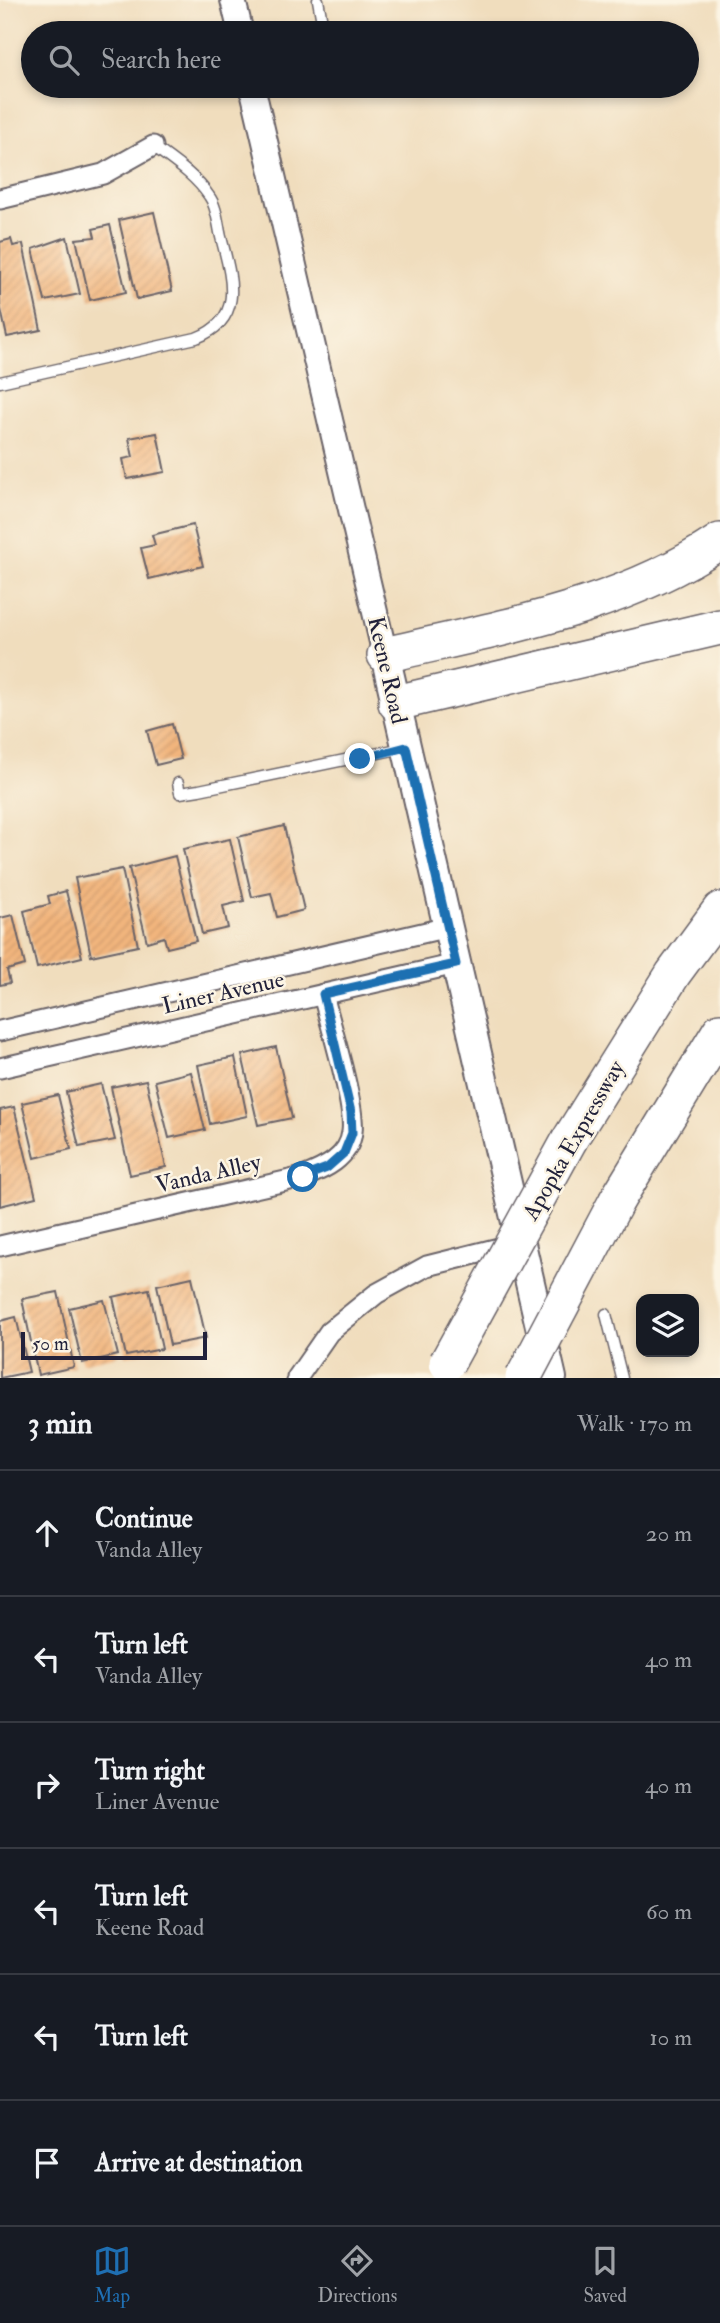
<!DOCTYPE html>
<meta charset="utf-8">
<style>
:root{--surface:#171b24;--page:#20242c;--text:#f1f3f6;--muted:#9ea1a6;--line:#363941;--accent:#1f6fb2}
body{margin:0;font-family:"IM FELL Double Pica",serif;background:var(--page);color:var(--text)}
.controls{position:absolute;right:21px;bottom:21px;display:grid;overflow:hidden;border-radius:14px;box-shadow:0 4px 10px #0003}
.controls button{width:63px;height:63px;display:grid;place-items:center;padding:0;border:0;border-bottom:2px solid var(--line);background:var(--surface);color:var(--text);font:35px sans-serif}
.scale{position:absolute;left:21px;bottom:18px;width:186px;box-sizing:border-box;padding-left:7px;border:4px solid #22223b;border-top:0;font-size:19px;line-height:24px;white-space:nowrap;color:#22223b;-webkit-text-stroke:5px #fcf5e5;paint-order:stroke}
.stop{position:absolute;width:21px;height:21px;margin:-16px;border:5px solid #1f6fb2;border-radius:50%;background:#fff}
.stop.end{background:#1f6fb2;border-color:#fff;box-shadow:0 2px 7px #0008}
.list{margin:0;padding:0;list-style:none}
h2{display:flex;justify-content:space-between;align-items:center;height:91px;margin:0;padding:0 28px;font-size:30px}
h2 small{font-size:23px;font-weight:400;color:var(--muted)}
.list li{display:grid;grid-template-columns:46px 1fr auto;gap:21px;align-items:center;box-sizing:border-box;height:126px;padding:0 28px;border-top:2px solid var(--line)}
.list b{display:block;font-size:26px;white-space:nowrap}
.list p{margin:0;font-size:23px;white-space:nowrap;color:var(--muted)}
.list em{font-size:23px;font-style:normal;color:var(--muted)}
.icon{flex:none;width:38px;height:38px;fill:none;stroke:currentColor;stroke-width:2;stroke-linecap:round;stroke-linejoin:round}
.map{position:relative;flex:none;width:720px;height:1378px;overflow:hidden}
.search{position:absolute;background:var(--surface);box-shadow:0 4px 10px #0003;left:21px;right:21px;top:21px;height:77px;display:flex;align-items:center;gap:18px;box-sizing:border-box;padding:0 24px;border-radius:38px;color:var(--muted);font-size:26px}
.sheet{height:847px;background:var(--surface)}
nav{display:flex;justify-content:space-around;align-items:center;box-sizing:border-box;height:98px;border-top:2px solid var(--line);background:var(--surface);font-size:19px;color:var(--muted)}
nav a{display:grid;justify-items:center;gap:4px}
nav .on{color:var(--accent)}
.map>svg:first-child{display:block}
</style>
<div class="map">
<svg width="720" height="1378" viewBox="0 0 720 1378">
<defs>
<pattern id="building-hatch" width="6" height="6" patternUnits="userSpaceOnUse" patternTransform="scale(1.75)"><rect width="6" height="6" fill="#f2b57d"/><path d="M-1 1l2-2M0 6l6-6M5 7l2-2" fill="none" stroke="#cf9b6d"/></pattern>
</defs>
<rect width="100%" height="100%" fill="#fcf5e5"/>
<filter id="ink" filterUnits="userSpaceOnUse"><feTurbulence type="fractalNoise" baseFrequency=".0143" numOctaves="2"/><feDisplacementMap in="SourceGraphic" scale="14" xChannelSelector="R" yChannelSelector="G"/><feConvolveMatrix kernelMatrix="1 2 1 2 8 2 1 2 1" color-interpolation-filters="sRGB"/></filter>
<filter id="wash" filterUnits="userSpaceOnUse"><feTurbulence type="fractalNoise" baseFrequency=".00686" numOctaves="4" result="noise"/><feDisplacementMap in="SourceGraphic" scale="28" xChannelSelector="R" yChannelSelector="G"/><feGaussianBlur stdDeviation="1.57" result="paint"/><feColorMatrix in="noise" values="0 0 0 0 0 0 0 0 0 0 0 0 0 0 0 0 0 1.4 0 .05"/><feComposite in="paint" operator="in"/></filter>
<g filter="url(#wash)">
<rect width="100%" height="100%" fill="#f0ddbd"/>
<g id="blocks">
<g fill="url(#building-hatch)">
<path d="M154 212 172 291 137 299 119 220Z"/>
<path d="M110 225 126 292 90 300 76 239 95 237 93 229Z"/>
<path d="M67 237 80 294 45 301 33 249Z"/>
<path d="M11 239 13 246 23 244 41 330 7 337 0 305V242Z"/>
<path d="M157 433 165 472 127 479 123 459 133 457 129 438Z"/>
<path d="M193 525 203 566 149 579 141 548 155 545 152 535Z"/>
<path d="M172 724 181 759 156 765 147 731Z"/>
<path d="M284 826 304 910 277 917 271 893 252 897 238 837Z"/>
<path d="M230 839 244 901 223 906 228 928 202 934 183 849Z"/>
<path d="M175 856 196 941 167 948 164 937 147 942 129 868Z"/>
<path d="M122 869 138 946 91 956 75 878Z"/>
<path d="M66 891 82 957 37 968 24 911 50 904 48 896Z"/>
<path d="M13 915 25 965 7 970 10 983 0 985V918Z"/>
<path d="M276 1047 292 1118 258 1125 242 1055Z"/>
<path d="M235 1057 247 1116 210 1124 198 1065Z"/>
<path d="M191 1072 205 1130 169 1138 155 1081Z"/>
<path d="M146 1080 166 1167 130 1175 111 1087Z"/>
<path d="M101 1084 115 1140 79 1147 66 1092Z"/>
<path d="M58 1095 71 1149 35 1158 22 1103Z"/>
<path d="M14 1107 36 1197 0 1206V1110Z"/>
<path d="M192 1277 206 1338 170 1345 157 1285Z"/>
<path d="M149 1289 162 1349 126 1356 113 1297Z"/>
<path d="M58 1292 74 1367 38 1375 22 1299Z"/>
<path d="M104 1300 118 1355 82 1363 69 1308Z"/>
<path d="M16 1317 29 1372 0 1378V1321Z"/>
</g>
</g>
</g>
<g filter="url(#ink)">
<use href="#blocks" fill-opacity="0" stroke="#6a6368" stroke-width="2"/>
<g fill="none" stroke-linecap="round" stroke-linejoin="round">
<g stroke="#6a6368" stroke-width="13">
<g id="service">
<path d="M318 0 324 33"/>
<path d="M0 382 196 338C246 319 231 277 221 237 218 225 217 206 209 196 195 175 173 161 153 146"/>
<path d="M178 783 180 793 199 790 403 748"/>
<path d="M606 1314 622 1378"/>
</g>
</g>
<g stroke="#6a6368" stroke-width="23">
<g id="minor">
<path d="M0 199 103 174 153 146"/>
<path d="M0 1031 448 927"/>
<path d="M0 1068 456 964"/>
<path d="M0 1246 303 1177C324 1169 349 1158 352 1132 356 1107 330 1024 323 994"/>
<path d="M297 1378 329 1332 376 1294 427 1266 515 1244"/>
</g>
</g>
<g stroke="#6a6368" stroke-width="28">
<g id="tertiary">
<path d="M233 0 241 33"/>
<path d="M252 86 385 655"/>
</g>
</g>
<g stroke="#6a6368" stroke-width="32">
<path id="secondary" d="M385 655 552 1378"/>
</g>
<g stroke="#6a6368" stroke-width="38">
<g id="motorway">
<path d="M385 655C499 628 621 608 720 541"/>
<path d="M396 703 720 627"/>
<path d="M570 1139 673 974 720 910"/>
<path d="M617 1200 720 1031"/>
</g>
</g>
<use href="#service" stroke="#fff" stroke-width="10"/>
<use href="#minor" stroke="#fff" stroke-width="19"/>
<use href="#tertiary" stroke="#fff" stroke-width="24"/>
<use href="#secondary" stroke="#fff" stroke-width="28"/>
<use href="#motorway" stroke="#fff" stroke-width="35"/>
<g stroke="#6a6368" stroke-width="38" stroke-linecap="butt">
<g id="motorway-bridge">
<path d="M447 1363 570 1139"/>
<path d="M523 1378 617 1200"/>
</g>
</g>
<use href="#motorway-bridge" stroke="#fff" stroke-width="35"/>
</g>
</g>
<g fill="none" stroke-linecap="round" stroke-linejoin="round" filter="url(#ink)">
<path stroke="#1f6fb2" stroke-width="9" d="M303 1177 327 1168 344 1153 352 1133 351 1112 323 994 456 964 406 747 360 759"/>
</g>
<g text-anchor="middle" stroke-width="5" stroke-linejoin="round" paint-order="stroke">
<g font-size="23" fill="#22223b" stroke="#fcf5e5">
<text transform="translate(388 670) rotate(77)" y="8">Keene Road</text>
<text transform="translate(223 992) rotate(-13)" y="8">Liner Avenue</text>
<text transform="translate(573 1140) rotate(-60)" y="8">Apopka Expressway</text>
<text transform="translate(208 1173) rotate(-13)" y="8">Vanda Alley</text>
</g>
</g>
</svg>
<div class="controls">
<button><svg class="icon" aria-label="layers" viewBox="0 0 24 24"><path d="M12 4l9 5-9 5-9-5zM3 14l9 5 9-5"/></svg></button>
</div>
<div class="scale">50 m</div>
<div class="stop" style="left:303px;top:1177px"></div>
<div class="stop end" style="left:360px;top:759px"></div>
<div class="search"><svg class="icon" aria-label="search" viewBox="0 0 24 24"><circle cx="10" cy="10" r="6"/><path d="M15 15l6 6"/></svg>Search here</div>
</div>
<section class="sheet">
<h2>3 min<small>Walk · 170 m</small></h2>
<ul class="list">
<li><svg class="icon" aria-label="ahead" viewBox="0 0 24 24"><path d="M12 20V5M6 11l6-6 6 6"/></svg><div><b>Continue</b><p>Vanda Alley</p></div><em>20 m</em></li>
<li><svg class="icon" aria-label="left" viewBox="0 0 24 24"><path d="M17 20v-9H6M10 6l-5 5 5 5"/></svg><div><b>Turn left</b><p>Vanda Alley</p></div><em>40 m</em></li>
<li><svg class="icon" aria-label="right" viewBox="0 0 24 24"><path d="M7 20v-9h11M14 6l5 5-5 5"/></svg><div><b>Turn right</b><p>Liner Avenue</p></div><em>40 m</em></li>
<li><svg class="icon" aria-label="left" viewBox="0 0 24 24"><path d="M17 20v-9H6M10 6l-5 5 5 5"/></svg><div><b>Turn left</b><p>Keene Road</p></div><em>60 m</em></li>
<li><svg class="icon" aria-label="left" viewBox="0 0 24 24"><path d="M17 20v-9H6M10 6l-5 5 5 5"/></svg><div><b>Turn left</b></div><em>10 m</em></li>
<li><svg class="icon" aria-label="arrive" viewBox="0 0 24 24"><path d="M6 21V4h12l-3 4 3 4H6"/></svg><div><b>Arrive at destination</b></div></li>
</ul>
</section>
<nav>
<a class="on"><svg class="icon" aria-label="map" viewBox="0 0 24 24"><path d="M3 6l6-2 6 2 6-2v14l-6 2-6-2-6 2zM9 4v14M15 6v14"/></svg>Map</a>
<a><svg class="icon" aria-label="directions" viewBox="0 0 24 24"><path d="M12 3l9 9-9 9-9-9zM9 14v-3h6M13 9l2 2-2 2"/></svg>Directions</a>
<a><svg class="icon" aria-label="saved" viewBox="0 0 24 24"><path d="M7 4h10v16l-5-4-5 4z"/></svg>Saved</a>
</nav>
